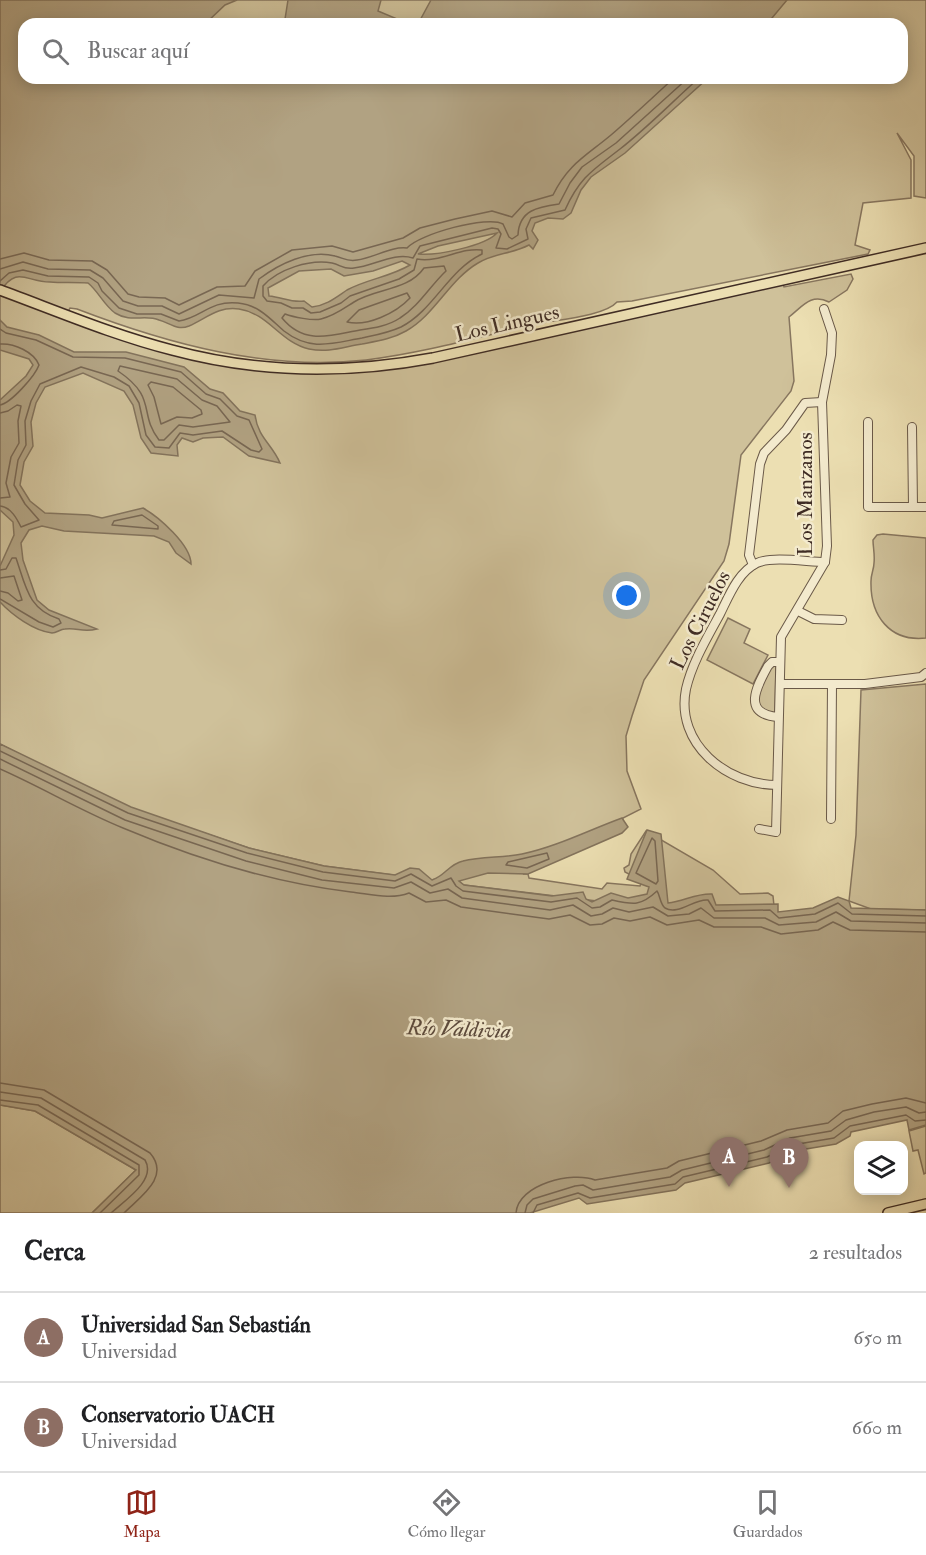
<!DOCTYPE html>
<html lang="es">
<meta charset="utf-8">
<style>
:root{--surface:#fff;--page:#f2f2f2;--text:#202124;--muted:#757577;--line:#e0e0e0;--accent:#8f2418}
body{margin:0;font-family:"IM FELL Double Pica",serif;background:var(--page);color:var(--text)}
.controls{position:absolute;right:18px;bottom:18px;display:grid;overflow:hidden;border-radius:12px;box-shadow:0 3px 15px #0003}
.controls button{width:54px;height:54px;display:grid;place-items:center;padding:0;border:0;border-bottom:2px solid var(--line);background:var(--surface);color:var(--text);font:30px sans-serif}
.you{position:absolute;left:627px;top:596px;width:21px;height:21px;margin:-15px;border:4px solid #fff;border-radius:50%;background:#1a73e8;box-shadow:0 0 0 9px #1a73e833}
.badge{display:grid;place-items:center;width:39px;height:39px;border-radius:50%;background:var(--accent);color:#fff;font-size:20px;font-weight:700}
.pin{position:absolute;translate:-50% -50px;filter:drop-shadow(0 2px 3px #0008)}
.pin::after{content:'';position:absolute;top:32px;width:21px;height:18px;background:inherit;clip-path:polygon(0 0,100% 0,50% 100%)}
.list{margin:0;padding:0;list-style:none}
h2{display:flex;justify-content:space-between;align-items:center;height:78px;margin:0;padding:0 24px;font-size:26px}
h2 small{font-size:20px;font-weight:400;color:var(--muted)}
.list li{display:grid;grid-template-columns:39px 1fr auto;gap:18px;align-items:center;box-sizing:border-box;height:90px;padding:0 24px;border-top:2px solid var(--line)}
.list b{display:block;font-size:22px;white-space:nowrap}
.list p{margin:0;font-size:20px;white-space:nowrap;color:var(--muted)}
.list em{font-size:20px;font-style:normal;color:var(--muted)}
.icon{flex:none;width:33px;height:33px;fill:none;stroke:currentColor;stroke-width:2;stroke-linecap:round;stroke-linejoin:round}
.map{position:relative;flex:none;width:926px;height:1213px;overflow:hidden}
.search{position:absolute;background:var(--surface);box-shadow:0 3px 15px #0003;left:18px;right:18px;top:18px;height:66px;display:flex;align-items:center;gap:15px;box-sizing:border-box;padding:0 21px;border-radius:18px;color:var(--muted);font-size:22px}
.sheet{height:258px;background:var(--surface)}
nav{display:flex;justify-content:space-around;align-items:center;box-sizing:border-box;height:84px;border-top:2px solid var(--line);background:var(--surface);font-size:16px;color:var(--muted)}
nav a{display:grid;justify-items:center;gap:3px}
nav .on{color:var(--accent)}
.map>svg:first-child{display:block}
</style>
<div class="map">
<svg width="926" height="1213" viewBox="0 0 926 1213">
<rect width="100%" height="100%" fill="#ecdfb2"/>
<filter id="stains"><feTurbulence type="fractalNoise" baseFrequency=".00333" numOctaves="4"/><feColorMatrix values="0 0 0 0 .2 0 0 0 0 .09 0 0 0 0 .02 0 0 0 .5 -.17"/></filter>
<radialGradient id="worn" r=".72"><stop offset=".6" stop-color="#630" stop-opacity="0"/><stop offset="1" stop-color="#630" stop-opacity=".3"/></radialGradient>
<g fill="#cfc19a" stroke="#87765f" stroke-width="1.5">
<path d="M140 0H926V198L914 196V156L897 133 911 160V198L863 203 855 245 870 250 868 254 632 301 617 302C604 317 551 320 531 325 476 338 422 353 366 360 267 371 168 344 77 309L70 308 66 316 231 364 370 367 783 284 784 287 851 274 853 279 847 290 829 302C811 293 803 306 789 317L794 381 791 391 741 455 729 544 724 561 644 680 632 716 626 736 627 771 641 809 623 818 622 823 523 874H528L529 878 602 889 607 883 640 886 642 881 625 872 624 868 629 865 631 854 646 831 713 870 740 894 768 893 773 896 774 906 680 911 464 885C455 879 442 877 432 880L324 866 249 848 117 804 0 744V235L94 78H902V24H126Z"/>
<path d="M883 534 926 538V638C890 642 870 616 871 581 871 574 874 569 874 563 875 555 873 547 873 540L877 535Z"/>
<path d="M728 618 750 629 744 643 768 655 753 684 707 660Z"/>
<path d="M772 665H776L775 714C742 705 760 685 772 665Z"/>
<path d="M926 684V910L871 909 849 901 856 835 861 690Z"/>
<path d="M0 1105 35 1111 136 1170 92 1213H0Z"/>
<path d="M926 1126V1173L924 1174 918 1150 913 1151 909 1131Z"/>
</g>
<g fill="#b1a282" stroke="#83735c" stroke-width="1.5" fill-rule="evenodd">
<path d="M0 0H237L225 5 205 24H24V78H708L625 153 591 177 581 190 571 213 563 219 548 218 535 223 532 231 538 240 533 249 529 245C512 254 494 253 478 263 449 280 435 315 406 331 392 339 378 341 362 344 343 347 329 353 309 349 281 343 268 313 239 309 218 306 207 318 189 326 177 331 170 323 159 320 145 314 131 323 115 313 104 305 98 291 88 283 75 282 62 283 50 282 26 282 17 265 0 292ZM497 233C485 246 436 256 418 254L438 246ZM402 261 410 265C390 277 367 279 347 290 335 298 327 305 312 307L304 301C291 303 282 297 269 296L268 288 299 271 331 269 344 276 373 271Z"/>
<path d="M288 0H381L378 11 402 21 400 24H278L285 19Z"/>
<path d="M431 0H787L767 24H418Z"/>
<path d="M0 320 7 327 39 335 74 352H126L184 367 210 389 223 393 240 411 255 415C258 438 272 444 280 463L249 456 223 437 203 438 193 442 182 438 177 445 178 456 151 453 141 438 133 405 124 391 83 373 45 387 36 403 31 422 33 446 24 462 20 485 30 501 45 513 89 515 102 518 143 508C159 517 191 545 191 564L176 553 169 542 154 536 64 531 42 526 29 530 21 543 23 560 37 600 49 610 97 629C82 633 77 627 65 629 60 629 57 633 52 633 34 631 12 615 0 602V566L14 535 13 522 0 510V400L26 376 33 365 29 359 0 350Z"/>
<path d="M0 744 131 807 249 848 324 866 395 875 410 868 419 869 432 880C445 876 449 864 463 861 482 856 503 858 522 854 556 847 589 830 622 818L628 827 622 833 528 874 488 873 459 881 464 885 552 896 583 892 586 899 592 902 611 893 628 898 647 894 649 887 627 879 647 830 661 834 668 903C684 901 697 893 712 894L716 905 778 904V912L813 908 838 897 849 901 851 908 926 910V1125L909 1130 907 1120 851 1132 850 1136 836 1144 794 1151 769 1163 685 1183 676 1190 587 1204 579 1198 530 1213H92L136 1170 35 1111 0 1105Z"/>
</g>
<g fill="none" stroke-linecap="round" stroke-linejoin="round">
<g stroke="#786753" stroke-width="1.5">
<path d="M0 259 24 253 49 260 92 261 107 270 128 294 139 297 165 298 179 305 217 287 245 286 255 271 292 250 332 246 353 252 403 238 420 228 455 219 492 211 512 217 525 203 553 195C568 164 586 156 611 135 632 117 653 97 674 78"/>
<path d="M444 266 446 271C430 286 419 306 400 318 388 326 374 328 360 330 332 335 305 346 282 318L285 314C293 317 313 321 321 319 334 316 343 309 354 302 376 288 408 291 424 268Z"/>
<path d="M0 269 23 262 48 269 90 270 103 278 123 301 138 306H162L179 314 219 295 254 298 259 279C279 264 309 249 335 256 344 258 347 262 357 260 374 258 391 246 407 248 419 234 488 215 503 224L509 237 512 239 518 235C519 210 538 207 559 204L570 183 582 167 616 143 688 78"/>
<path d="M0 281 9 273 23 270 48 276 89 277 98 283 102 291 119 308 137 314H161L179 321C201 318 210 300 238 303 259 305 270 319 284 331 311 352 333 343 362 338 376 335 388 333 401 327 434 310 448 270 482 254V250C461 247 440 263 417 259L414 270 399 279 350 296 341 303 320 312 311 313 303 308H292L281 303 267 301 263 296V286C278 269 310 259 332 263 341 265 344 270 354 268 374 266 394 252 413 258L420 246 492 228 498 229 501 234 496 248 507 249 528 239 526 229 531 218 565 210C580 177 593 170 620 149 647 128 673 101 699 78"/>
<path d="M407 293 410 298C396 313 367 327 347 322L359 310Z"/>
<path d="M0 329 6 333 36 340 73 357 125 358 181 372 206 394 220 399 237 416 249 420 262 449 259 452 251 450 222 431 193 435 180 433 169 448 155 447 146 435 139 403 129 386 114 377 81 367 40 384 31 401 25 421 26 445 18 460 14 485 25 504 39 520 21 527C17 519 11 507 0 506"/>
<path d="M0 344C14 343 34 352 39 365 35 376 11 403 0 405"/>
<path d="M120 366 177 379 202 400 217 406 230 422 193 427 179 425 164 440H159C138 413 158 398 118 371Z"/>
<path d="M151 382 173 387 201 410 202 414 192 418 177 417 161 424 154 397 148 385Z"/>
<path d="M0 413 8 411 17 405 21 406 18 421 19 443 11 457 6 483 10 497 0 498"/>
<path d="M142 515 158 526V529L112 525 114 521Z"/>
<path d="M0 570 6 569 12 558H16C26 587 28 609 59 619L61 623 53 627 39 622 0 599"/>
<path d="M0 578 14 576 22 600 18 601 8 593 0 591"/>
<path d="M0 751 128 813 247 853 323 872 395 881 411 874 432 886 451 878 456 886 463 891 551 902 577 898 592 908 600 907 612 900C634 905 641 906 657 891 660 895 660 904 665 908 678 916 695 898 708 900L715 911 770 910 779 918 815 914 838 903 852 914 926 916"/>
<path d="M0 759 125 820 246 861 322 880 394 888 411 882 430 893 448 889 462 898 550 910 573 905 591 916 602 914 613 908 629 912 653 907 668 916 689 914 701 908 714 918H765L779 925 816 922 836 912 851 921 926 923"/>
<path d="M0 769C41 787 81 811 123 828 194 858 274 883 351 892 370 894 391 900 409 893L426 902 446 900 461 907 549 919 570 915 590 925 602 924 614 918 630 921 650 917 667 925 699 920 714 927H761L781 934 818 930 833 922 850 930 926 932"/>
<path d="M652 838 655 841 658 881 656 884 636 873Z"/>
<path d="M547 853 549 859 527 868 506 865 508 862Z"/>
<path d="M0 1083 44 1090 150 1153C171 1177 140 1197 124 1213"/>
<path d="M0 1092 41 1098 145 1160C157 1180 124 1201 111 1213"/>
<path d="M0 1100 38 1105 139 1165V1175L100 1213"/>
<path d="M516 1213C518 1184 573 1171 595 1180L667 1168 679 1161 761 1141 787 1130 828 1123 843 1111 872 1104 906 1098 926 1103"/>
<path d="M525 1213 527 1205 533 1199 575 1186 583 1185 593 1190 670 1177 682 1170 764 1150 790 1138 831 1131 846 1120 874 1112 906 1107 919 1113 926 1112"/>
<path d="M533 1213 537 1205 578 1193 590 1198 675 1184 683 1177 767 1157 792 1145 834 1138 850 1126 906 1115 915 1121 926 1120"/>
</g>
<g stroke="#6a5948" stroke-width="10">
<g id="minor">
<path d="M868 422V507H926"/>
<path d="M912 427 913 507"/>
<path d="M753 565 749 555 760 464 764 453 786 430 805 403 822 402"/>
<path d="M798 611 814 619 842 620"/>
<path d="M780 684H865L921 677 926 673"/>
<path d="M778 717C741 714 757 686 768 666L772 662H780"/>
<path d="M777 785C727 785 675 744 686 689 692 663 707 638 720 614 729 596 738 572 757 563 772 556 808 562 825 562"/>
<path d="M831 819 832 684"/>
<path d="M759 829 776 832 781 637 825 562 827 546 822 402 831 355 832 333 824 309"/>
</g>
</g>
<g stroke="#3f2c24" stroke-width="12">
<g id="major">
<path d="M0 290C57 311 113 335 172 350 257 373 347 374 433 358L926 248"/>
<path d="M888 1213 926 1204"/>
</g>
</g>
<use href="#minor" stroke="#f3eacd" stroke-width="8"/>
<use href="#major" stroke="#ecdfb2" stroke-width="9"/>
</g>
<g text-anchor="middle" stroke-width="5" stroke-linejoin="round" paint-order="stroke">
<g font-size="21" fill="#3f2c24" stroke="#f3eacd">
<text transform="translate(507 323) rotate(-13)" y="7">Los Lingues</text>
<text transform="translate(805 494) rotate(-90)" y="7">Los Manzanos</text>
<text transform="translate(700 620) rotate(-63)" y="7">Los Ciruelos</text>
</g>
<g font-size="22" font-style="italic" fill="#5c4a3c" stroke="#f3eacd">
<text transform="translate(459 1028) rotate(2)" y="8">Río Valdivia</text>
</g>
</g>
<rect width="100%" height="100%" filter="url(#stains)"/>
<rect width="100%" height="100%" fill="url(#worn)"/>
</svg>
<div class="controls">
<button><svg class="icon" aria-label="layers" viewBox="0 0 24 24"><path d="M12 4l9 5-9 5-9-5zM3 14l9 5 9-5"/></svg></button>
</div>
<div class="you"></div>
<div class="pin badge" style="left:729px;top:1187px;background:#8d6e63">A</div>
<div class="pin badge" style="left:789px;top:1188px;background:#8d6e63">B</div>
<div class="search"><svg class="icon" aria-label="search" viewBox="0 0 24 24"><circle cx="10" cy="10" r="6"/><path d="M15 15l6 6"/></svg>Buscar aquí</div>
</div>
<section class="sheet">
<h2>Cerca<small>2 resultados</small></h2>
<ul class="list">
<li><span class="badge" style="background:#8d6e63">A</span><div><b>Universidad San Sebastián</b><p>Universidad</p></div><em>650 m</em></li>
<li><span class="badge" style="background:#8d6e63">B</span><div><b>Conservatorio UACH</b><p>Universidad</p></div><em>660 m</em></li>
</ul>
</section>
<nav>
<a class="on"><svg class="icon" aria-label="map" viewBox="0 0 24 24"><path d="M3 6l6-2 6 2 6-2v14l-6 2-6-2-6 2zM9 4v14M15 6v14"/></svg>Mapa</a>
<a><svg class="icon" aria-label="directions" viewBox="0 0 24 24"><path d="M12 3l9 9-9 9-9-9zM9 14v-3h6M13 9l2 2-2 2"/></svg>Cómo llegar</a>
<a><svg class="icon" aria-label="saved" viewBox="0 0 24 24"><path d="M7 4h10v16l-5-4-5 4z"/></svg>Guardados</a>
</nav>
